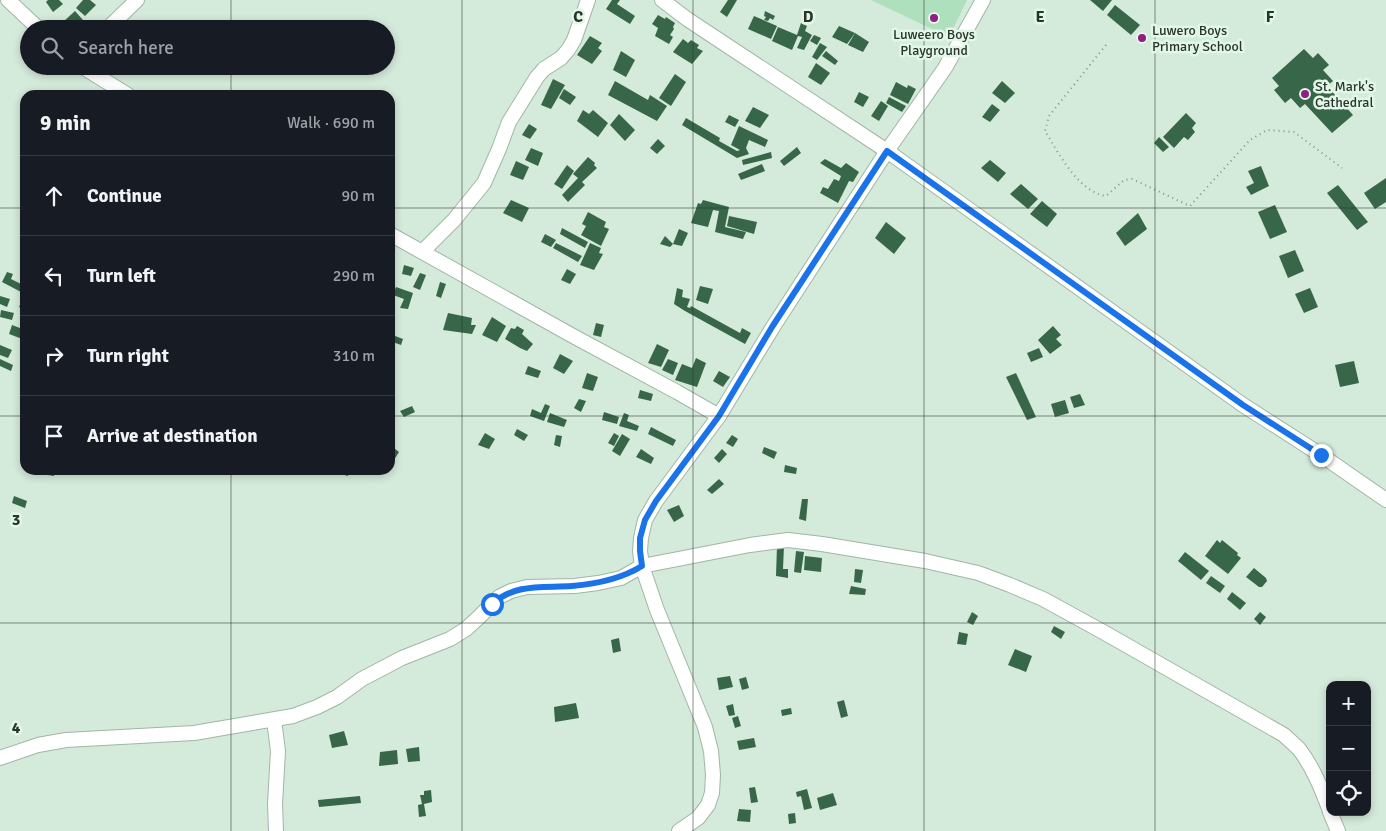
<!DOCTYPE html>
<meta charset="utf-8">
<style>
:root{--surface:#171b24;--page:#242831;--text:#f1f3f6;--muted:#9ea1a6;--line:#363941}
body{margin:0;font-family:Signika,sans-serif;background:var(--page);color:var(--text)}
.controls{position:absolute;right:15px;bottom:15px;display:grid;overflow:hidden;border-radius:10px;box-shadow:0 2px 8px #0003}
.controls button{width:45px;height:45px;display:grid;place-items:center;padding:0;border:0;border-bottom:1px solid var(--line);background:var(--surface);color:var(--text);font:25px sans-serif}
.stop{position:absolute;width:15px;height:15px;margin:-11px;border:4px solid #1a73e8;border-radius:50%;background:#fff}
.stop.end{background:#1a73e8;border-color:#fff;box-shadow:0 1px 5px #0008}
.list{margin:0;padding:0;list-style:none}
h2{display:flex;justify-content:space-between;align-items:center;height:65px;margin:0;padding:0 20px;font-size:21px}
h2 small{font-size:16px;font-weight:400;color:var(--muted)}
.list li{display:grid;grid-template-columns:32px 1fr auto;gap:15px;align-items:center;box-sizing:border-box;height:80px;padding:0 20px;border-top:1px solid var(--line)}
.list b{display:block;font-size:19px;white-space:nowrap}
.list em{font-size:16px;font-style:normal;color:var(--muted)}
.icon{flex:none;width:28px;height:28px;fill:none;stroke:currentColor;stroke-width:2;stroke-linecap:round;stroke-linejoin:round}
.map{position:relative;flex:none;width:1386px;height:831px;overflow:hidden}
.search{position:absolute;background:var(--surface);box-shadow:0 2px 8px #0003;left:20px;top:20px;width:375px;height:55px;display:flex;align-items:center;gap:12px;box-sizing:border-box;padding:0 18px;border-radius:28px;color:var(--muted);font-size:19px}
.panel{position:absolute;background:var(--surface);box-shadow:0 2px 8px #0003;left:20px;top:90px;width:375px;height:385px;border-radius:15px}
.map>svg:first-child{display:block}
</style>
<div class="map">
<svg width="1386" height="831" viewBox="0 0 1386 831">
<rect width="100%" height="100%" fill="#d4eada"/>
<path fill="#aee0bd" d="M871 0H967L949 37Z"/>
<g fill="#376748">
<path d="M48 0H59L63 4 53 12 46 2Z"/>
<path d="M83 0H90L96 5 85 16 76 8Z"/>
<path d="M612 0H620L617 4 635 16 630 24 606 9Z"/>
<path d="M728 0H737L727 17 720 12Z"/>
<path d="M1090 0H1112L1103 11Z"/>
<path d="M1115 5 1140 25 1131 35 1107 15Z"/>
<path d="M75 11 83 20 74 29H69L63 22Z"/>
<path d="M765 11 775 16 773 20 770 18 768 21 764 20 766 17 764 16Z"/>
<path d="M658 15 665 19 666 17 675 23 673 27 674 29 670 35 673 37 669 44 655 36 658 28 652 24Z"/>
<path d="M754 16 777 26 771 39 748 29Z"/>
<path d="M801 23 807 26 805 31 812 35 804 50 797 48 802 37 798 36 792 50 772 41 778 27 797 35Z"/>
<path d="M839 26 855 33 847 44 832 37Z"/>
<path d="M855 33 869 42 863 52 848 45Z"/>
<path d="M814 35 821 38 817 45 810 41Z"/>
<path d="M590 36 602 43 598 48 602 51 592 64 577 55Z"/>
<path d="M683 39 688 43 691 40 699 45 697 48 703 51 692 64 673 52Z"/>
<path d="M820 43 827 47 817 60 812 57Z"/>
<path d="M1304 49 1313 58 1318 53 1329 65 1323 70 1333 81 1327 86 1353 115 1332 133 1305 104 1300 108 1291 98 1285 103 1274 90 1279 86 1272 78Z"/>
<path d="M621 51 635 60 626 77 613 70Z"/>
<path d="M826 51 838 61 835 65 822 56Z"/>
<path d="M816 63 830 73 821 85 808 77Z"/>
<path d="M675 74 686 82 671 106 659 98Z"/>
<path d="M553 79 565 85 551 109 541 105Z"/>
<path d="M615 81 648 100 650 95 667 106 657 121 608 95Z"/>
<path d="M1002 81 1015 93 1005 103 992 93Z"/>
<path d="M896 82 907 88 908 85 916 89 908 104 890 95Z"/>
<path d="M564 89 576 97 570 105 559 98Z"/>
<path d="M859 92 869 97 863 107 854 102Z"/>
<path d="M889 97 906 106 902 112 886 103Z"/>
<path d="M881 101 888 106 879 121 871 116Z"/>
<path d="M992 104 1000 110 990 122 982 117Z"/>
<path d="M753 107 769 115 760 128 745 121Z"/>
<path d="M583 110 589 114 593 110 608 123 598 137 577 121Z"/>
<path d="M1186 113 1196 123 1192 128 1195 132 1188 140 1184 137 1174 148 1163 137Z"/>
<path d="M619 114 635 130 625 141 610 125Z"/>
<path d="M729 115 739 120 735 127 725 122Z"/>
<path d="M686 118 720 138 719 141 737 151 740 150 731 145 739 126 768 140 765 147 749 140 746 148 749 154 737 158 682 125Z"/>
<path d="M529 124 537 129 530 139 522 135Z"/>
<path d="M1159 137 1169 147 1163 152 1154 143Z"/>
<path d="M658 139 665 146 657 154 650 148Z"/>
<path d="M797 147 801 153 784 166 780 161Z"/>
<path d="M531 148 543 153 538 166 525 160Z"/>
<path d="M771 152 772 158 743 165 742 160Z"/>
<path d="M588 157 595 163 594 165 597 168 582 182 585 185 568 202 562 195 578 178 573 174Z"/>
<path d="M825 159 841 168 846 163 859 172 853 182 849 181 838 203 820 193 823 187 828 189 834 179 839 181 841 176 820 163Z"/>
<path d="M990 160 1006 173 998 182 981 168Z"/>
<path d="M516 161 529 167 523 180 510 175Z"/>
<path d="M762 164 765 171 741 180 738 174Z"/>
<path d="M567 165 574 171 562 189 554 184Z"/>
<path d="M1261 166 1269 186 1251 195 1246 187 1254 183 1248 171Z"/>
<path d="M1386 178V202L1375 209 1364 193Z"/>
<path d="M1021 184 1038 199 1028 209 1010 194Z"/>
<path d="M1338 185 1368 222 1357 230 1327 193Z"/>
<path d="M511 200 529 208 522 222 503 213Z"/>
<path d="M703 200 729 207 725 227 746 232 743 239 715 232 719 211 713 210 708 227 691 223 698 203 701 204Z"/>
<path d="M1042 201 1057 214 1047 227 1030 214Z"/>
<path d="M1275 205 1287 232 1270 239 1258 212Z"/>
<path d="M588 212 606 222 604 227 609 229 601 246 581 235 586 226 582 224Z"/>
<path d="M1138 213 1147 229 1125 246 1116 233Z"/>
<path d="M729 216 757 222 754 234 727 226Z"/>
<path d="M886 222 906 238 894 254 875 238Z"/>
<path d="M562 228 588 242 585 248 560 234Z"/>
<path d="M679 229 688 233 682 246 673 244 670 247 660 244 665 236 673 244Z"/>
<path d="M545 234 556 240 551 247 541 242Z"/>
<path d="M556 243 582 256 578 262 553 248Z"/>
<path d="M590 243 601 248 599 253 603 254 594 270 580 265Z"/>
<path d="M1295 250 1304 271 1288 278 1279 256Z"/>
<path d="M404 265 414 268 411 276 402 274Z"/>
<path d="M567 269 576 274 570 284 561 280Z"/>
<path d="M7 272 13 274 11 279 25 286 23 293 2 282Z"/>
<path d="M420 273 426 275 420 290 413 287Z"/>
<path d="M440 282 446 284 441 298 436 296Z"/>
<path d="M700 286 713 289 708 304 696 300Z"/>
<path d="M396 287 413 293 408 309 400 308 404 299 393 295Z"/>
<path d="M677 288 683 290 682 297 690 299 687 307 690 308 691 306 740 333 742 328 751 333 745 344 685 311 674 304Z"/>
<path d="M1310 288 1318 307 1304 313 1295 294Z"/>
<path d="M25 294V310L19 307Z"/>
<path d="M0 296 10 299 7 307 0 304Z"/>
<path d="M1 310 14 313 12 320 0 317Z"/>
<path d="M448 313 472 318 471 325H476L472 334 443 330Z"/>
<path d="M492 317 506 326 497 342 482 335Z"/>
<path d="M596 323 604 325 601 337 593 335Z"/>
<path d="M12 325 25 330V340L9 334Z"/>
<path d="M517 326 524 330 522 334 533 344 527 351 520 348 505 339 511 328 515 329Z"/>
<path d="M1053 326 1061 335 1056 339 1062 345 1050 354 1038 340Z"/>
<path d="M390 334 403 339 401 345 390 341Z"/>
<path d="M390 342 395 345 390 358Z"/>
<path d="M657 344 669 350 661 367 648 363Z"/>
<path d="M0 345 12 350 8 358 0 355Z"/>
<path d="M1039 348 1043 357 1031 362 1027 353Z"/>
<path d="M560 354 573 361 564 374 553 368Z"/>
<path d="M696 358 706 363 697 387 675 380 682 364 692 368Z"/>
<path d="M0 359 13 365 11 371 0 366Z"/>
<path d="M668 359 678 363 673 375 662 370Z"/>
<path d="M1354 361 1359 383 1340 387 1335 365Z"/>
<path d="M528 366 541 371 538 378 525 374Z"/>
<path d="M719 371 730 377 723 387 713 381Z"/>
<path d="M587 373 598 377 593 391 582 388Z"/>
<path d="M1016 373 1036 417 1027 420 1006 377Z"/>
<path d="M390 374H392L393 384H390Z"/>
<path d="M640 390 653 394 651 401 638 398Z"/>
<path d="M1080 394 1085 405 1074 408 1070 397Z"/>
<path d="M579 399 586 401 581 412 574 408Z"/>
<path d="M1065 400 1069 413 1055 417 1051 404Z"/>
<path d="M545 404 550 406 544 421 530 416 532 409 541 413Z"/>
<path d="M412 406 415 412 404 417 400 411Z"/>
<path d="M604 412 619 417 617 424 602 420Z"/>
<path d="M550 413 567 420 564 427 547 422Z"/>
<path d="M624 413 629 415 627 421 639 426 637 431 619 426Z"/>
<path d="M651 427 676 440 673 446 648 434Z"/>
<path d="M517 429 528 435 524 441 514 435Z"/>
<path d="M485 433 495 439 489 449 478 445Z"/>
<path d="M614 433 619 436 614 446 608 443Z"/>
<path d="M622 434 630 439 620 456 612 451Z"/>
<path d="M556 435 562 436 560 447 554 445Z"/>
<path d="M732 435 738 439 733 447 726 443Z"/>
<path d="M390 445 399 452 390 466Z"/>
<path d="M764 447 777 452 774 459 762 453Z"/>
<path d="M641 449 654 458 651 464 636 457Z"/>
<path d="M722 449 727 454 719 463 714 458Z"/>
<path d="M785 465 797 468 796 474 784 472Z"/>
<path d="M49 470H55L54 476 48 475Z"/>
<path d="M343 470H350L348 476 341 474Z"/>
<path d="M719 479 724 484 712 494 707 490Z"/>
<path d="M14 496 27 501 25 508 12 503Z"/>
<path d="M802 499H808L806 521 799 519Z"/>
<path d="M679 505 684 516 674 522 667 510Z"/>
<path d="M1217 540 1220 543 1222 540 1238 553 1237 555 1241 558 1228 574 1205 556Z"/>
<path d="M777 546H784L783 569H788V578L776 576Z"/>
<path d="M796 551 804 552 801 573 794 572Z"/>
<path d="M1185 552 1209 571 1201 580 1178 561Z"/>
<path d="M805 556 822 558 821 572 804 570Z"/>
<path d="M1254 568 1266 578 1267 581 1262 587H1259L1246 577Z"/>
<path d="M855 569 863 570 861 583 854 582Z"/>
<path d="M1211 576 1225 586 1220 593 1206 583Z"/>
<path d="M851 586 866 589 865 595 849 594Z"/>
<path d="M1232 592 1246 603 1240 610 1227 599Z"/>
<path d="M972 612 978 616 973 625 967 622Z"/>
<path d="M1260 612 1266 617 1260 625 1254 619Z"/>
<path d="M1054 626 1065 632 1061 639 1051 632Z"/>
<path d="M959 632 968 634 966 645 957 644Z"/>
<path d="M619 638 621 651 613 653 611 640Z"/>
<path d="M1015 649 1032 656 1026 672 1008 665Z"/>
<path d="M730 676 733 687 719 690 717 678Z"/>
<path d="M746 677 749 688 742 690 739 679Z"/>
<path d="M844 700 848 716 841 718 837 702Z"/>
<path d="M576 703 579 718 555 722 554 707Z"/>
<path d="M733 704 735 715 729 716 726 706Z"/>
<path d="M791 708 792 714 782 716 781 710Z"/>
<path d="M738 716 741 726 735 728 732 718Z"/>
<path d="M344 731 348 745 332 748 329 735Z"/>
<path d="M754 738 756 747 739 750 737 741Z"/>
<path d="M419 747 420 761 408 762 406 749Z"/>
<path d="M397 750 398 764 379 766 380 752Z"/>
<path d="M755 787 758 802 751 803 749 788Z"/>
<path d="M807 789 812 808 804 810 801 796 797 797 796 792Z"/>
<path d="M431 790 432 802 424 804 426 816 419 817 418 805 422 804 420 795H424V791Z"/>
<path d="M833 793 837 805 820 810 817 798Z"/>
<path d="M360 796 361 803 319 807 318 800Z"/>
<path d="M739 809 751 810 750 822 737 821Z"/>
<path d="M795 813 796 823 789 824 788 814Z"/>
</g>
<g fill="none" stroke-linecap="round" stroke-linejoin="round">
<g stroke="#a0b6a6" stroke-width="16">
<g id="minor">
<path d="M8 0 39 29"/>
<path d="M662 0 687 19 887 151 1243 405 1321 455 1386 500"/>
<path d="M107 29 137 0"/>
<path d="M81 66 128 95"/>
<path d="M390 234 573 336 677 392 719 416"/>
<path d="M423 251 454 220 484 183 499 149 509 122 537 77 544 69 561 58 568 50 574 40 588 0"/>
<path d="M274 720 278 751 275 804 276 831"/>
<path d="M0 758 38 745 66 740 194 733 293 716 317 707 337 697 362 679 402 658 450 639 466 629 478 618 499 597 511 591 527 587 575 586 598 583 621 578 642 566 750 545 788 540 822 544 925 561 978 573 1010 585 1043 599 1105 633 1284 735C1289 740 1294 744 1299 749 1313 767 1322 790 1330 811"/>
<path d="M1330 812 1338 831"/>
<path d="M679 831 698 818 708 805 712 793 713 775 711 751 705 727 657 610 642 566 640 551 641 538 645 520 656 501 719 416 773 327 887 151 945 68 983 0"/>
</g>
</g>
<path stroke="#859489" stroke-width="2" stroke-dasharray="1 4" stroke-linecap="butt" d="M1106 45 1049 116 1045 131C1058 152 1078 192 1106 196L1124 180 1132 179 1190 206 1250 140 1267 130 1294 132 1342 168"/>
<use href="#minor" stroke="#fff" stroke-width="14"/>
</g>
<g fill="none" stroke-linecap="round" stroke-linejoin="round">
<path stroke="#1a73e8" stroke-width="6" d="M492 604C516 583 542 588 572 586 597 584 621 579 642 566L640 551V538L645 520 656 501 719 416 772 327 887 151 1243 405 1321 455"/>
</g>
<path fill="none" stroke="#2b332d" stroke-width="1" stroke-opacity="0.55" d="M231 0V29M462 0V831M693 0V831M924 0V831M1155 0V831M231 66V95M0 208H25M390 208H1386M0 416H25M390 416H1386M231 470V831M0 623H1386"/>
<g fill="#901f80" stroke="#e1f8e7" stroke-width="2">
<circle cx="934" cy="18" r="5"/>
<circle cx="1142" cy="38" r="5"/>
<circle cx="1305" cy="94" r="5"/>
</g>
<g text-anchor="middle" stroke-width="5" stroke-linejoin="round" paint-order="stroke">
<g font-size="14" fill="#2b332d" stroke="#e1f8e7" text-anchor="start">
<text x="1152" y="35">Luwero Boys<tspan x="1152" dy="16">Primary School</tspan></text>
<text x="934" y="39" text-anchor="middle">Luweero Boys<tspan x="934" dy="16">Playground</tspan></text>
<text x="1315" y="91">St. Mark's<tspan x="1315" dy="16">Cathedral</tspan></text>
</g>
</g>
<g font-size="16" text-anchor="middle" font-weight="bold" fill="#2b332d" stroke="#e1f8e7" stroke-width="5" stroke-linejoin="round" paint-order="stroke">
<text x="578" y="22">C</text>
<text x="808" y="22">D</text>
<text x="1040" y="22">E</text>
<text x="1270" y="22">F</text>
<text x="16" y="525">3</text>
<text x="16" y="733">4</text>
</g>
</svg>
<div class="controls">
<button>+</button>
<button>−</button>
<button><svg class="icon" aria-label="locate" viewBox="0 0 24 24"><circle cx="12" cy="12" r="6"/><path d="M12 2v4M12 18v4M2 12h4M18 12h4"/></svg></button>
</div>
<div class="stop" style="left:492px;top:604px"></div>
<div class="stop end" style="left:1321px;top:455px"></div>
<div class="search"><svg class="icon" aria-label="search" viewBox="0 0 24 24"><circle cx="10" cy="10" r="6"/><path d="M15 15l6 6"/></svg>Search here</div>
<section class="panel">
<h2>9 min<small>Walk · 690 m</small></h2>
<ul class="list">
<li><svg class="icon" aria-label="ahead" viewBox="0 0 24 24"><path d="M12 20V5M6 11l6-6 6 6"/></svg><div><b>Continue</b></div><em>90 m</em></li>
<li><svg class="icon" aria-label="left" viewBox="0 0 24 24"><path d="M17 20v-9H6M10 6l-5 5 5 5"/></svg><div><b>Turn left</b></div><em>290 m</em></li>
<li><svg class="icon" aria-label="right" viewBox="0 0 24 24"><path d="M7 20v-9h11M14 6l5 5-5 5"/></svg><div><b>Turn right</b></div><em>310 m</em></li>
<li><svg class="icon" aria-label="arrive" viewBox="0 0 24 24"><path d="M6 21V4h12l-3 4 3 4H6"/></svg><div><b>Arrive at destination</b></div></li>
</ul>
</section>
</div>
